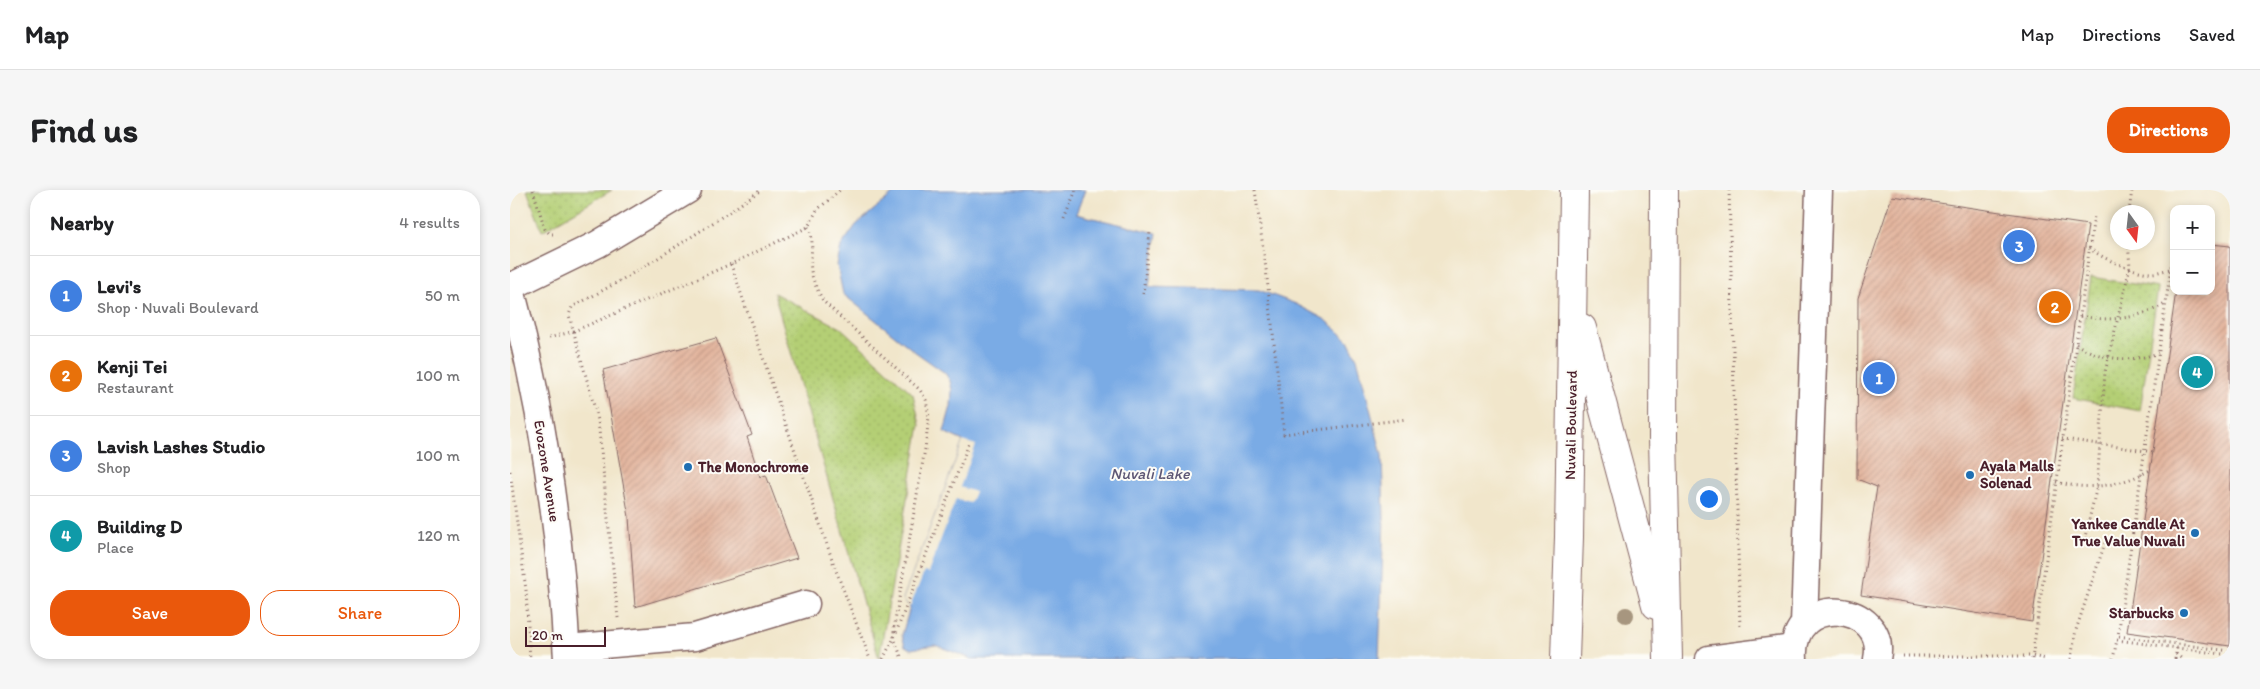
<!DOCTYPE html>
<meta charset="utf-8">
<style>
:root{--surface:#fff;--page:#f6f6f6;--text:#202124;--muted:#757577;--line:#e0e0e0;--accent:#ea580c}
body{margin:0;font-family:Itim,sans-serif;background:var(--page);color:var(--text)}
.controls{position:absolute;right:15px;top:15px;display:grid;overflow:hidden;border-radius:10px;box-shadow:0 2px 8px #0003}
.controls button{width:45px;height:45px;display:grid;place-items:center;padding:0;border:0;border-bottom:1px solid var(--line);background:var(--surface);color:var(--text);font:25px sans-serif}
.compass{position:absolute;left:1600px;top:15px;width:45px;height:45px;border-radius:50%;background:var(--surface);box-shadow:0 2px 8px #0003;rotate:165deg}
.scale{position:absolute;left:15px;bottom:12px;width:81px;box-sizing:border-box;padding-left:5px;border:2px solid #4a1f2b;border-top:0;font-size:14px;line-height:18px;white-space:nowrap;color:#4a1f2b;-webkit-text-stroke:4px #fdfcf7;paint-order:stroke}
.you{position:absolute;left:1198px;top:308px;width:18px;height:18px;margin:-12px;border:4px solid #fff;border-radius:50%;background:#1a73e8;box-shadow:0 0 0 8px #1a73e833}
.badge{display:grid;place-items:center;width:32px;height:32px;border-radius:50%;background:var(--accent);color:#fff;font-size:16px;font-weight:700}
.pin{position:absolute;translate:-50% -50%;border:2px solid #fff;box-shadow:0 1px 5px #0006}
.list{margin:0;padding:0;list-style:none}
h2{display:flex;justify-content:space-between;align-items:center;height:65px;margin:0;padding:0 20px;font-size:21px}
h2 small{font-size:16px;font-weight:400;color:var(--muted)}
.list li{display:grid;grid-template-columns:32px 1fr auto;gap:15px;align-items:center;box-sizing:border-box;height:80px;padding:0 20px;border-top:1px solid var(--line)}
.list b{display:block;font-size:19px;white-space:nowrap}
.list p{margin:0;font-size:16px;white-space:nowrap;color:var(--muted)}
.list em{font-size:16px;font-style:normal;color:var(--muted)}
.actions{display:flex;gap:10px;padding:15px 20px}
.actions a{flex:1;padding:11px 0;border:1px solid var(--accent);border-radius:20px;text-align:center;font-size:18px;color:var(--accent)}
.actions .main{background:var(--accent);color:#fff}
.map{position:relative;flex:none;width:1720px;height:469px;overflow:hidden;border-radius:20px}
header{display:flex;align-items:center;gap:30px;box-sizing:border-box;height:70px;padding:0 25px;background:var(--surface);border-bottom:1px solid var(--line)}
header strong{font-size:24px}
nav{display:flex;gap:28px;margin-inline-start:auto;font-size:18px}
.intro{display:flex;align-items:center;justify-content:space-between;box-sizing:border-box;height:120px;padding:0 30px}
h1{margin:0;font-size:35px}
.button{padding:12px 22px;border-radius:20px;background:var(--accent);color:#fff;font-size:18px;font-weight:700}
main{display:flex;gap:30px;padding:0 30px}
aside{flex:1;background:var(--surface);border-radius:20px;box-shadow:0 2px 8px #0003}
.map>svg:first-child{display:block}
</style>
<header>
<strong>Map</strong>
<nav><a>Map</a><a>Directions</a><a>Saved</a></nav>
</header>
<div class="intro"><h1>Find us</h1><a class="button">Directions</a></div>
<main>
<aside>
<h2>Nearby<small>4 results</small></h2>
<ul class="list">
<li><span class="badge" style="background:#3f7fe0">1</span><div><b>Levi's</b><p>Shop · Nuvali Boulevard</p></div><em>50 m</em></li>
<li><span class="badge" style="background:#e8710a">2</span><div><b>Kenji Tei</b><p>Restaurant</p></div><em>100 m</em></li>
<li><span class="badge" style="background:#3f7fe0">3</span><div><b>Lavish Lashes Studio</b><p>Shop</p></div><em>100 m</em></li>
<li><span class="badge" style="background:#0f9aa8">4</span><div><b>Building D</b><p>Place</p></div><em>120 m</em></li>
</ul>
<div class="actions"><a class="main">Save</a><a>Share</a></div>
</aside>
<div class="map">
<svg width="1720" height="469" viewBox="0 0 1720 469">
<defs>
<pattern id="grass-dots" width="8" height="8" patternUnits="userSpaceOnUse" patternTransform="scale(1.25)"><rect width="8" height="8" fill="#b4cf75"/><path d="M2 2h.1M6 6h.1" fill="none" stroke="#9cb165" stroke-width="1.8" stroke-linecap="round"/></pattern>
<pattern id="building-hatch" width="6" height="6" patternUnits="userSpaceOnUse" patternTransform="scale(1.25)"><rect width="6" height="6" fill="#e3b59e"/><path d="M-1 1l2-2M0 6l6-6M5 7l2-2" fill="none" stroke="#c49b88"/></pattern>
</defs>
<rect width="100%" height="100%" fill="#fdfcf7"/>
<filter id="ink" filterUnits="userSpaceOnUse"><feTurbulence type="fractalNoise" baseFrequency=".02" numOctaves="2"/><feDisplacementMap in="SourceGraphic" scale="10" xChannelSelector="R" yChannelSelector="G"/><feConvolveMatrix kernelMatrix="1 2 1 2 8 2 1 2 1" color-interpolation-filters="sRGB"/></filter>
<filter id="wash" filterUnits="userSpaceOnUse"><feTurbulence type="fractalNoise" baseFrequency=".0096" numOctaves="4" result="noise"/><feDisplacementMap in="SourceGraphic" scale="20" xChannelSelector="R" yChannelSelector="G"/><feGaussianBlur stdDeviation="1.12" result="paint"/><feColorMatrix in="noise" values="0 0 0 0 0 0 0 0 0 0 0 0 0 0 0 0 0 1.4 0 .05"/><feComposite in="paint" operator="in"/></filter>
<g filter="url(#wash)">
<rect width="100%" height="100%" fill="#f1e6cb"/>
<g fill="url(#grass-dots)" stroke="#7f7750">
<path d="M17 0H102L32 41Z"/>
<path d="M1581 87 1648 98 1630 221 1563 208Z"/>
<path d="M264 103 331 138 403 204 410 235 369 469Z"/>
</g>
<path fill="#7aabe5" stroke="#626588" d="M387 0H575L566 24 647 43 639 97 749 100 786 114 816 130 838 150 847 168 872 265 874 329 869 469H462L425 455 401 459 395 456 392 445 400 417 393 409 453 251 434 242 441 216 442 200 440 191 435 183 404 161 333 104 327 75 331 56 346 35Z"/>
<path fill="#f1e6cb" d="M453 251 466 255 450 297 465 302 460 313 446 309 418 383 414 382 400 417 393 409Z"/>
<g id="blocks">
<g fill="url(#building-hatch)">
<path d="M1382 6 1578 35 1522 432 1351 405 1367 297 1347 289 1348 108Z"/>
<path d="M1701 54 1720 56V456L1617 442 1666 101H1701Z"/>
<path d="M206 148 242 245 237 247 250 287 256 285 287 368 125 417 119 327 93 180Z"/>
</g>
</g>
</g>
<g filter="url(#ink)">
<use href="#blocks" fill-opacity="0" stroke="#846563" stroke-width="1"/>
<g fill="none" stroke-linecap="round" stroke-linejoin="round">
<g stroke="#846563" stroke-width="29">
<g id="minor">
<path d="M0 95C32 217 51 343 57 469"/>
<path d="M0 97 88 54 178 0"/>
<path d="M1294 434 1309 0"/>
<path d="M57 458 185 447 296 414"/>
<path d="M1199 469 1283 458"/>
<path d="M1284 469C1279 400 1379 412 1367 469"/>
</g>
</g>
<g stroke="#846563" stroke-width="30">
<g id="major">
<path d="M1154 0 1153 247 1158 469"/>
<path d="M1072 138 1146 415"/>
<path d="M1055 469 1059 347 1064 0"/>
</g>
</g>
<g stroke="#846563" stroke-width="3" stroke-dasharray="1 4" stroke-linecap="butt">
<path d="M23 0 35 39 40 44H43"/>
<path d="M745 0 756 79 774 244 897 229"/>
<path d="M1219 0 1230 439"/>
<path d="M1619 22 1622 0"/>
<path d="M554 29 566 0"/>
<path d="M298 37C306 49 299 67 301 81 303 92 308 101 313 111L410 200 416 210 419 227 415 259 384 437V448L392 469"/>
<path d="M1664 56 1608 446 1720 461"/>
<path d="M1579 58C1593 69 1624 82 1641 83 1648 83 1654 80 1661 79"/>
<path d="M221 74 325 378 360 469"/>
<path d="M633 104 640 42"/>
<path d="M1570 126C1601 132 1627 129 1655 114"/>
<path d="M39 148 64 141 221 74 298 37 307 20 330 0"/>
<path d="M1566 154C1590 170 1621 173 1648 163"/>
<path d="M0 281 16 400 20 469"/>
<path d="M1546 292C1579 301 1611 296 1640 280"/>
<path d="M108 428 88 230 59 125 62 117C129 82 189 43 251 0"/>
<path d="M1607 450 1720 465"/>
<path d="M1666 464 1672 469"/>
<path d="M1393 466H1522L1536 469"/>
<path d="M373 469 384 448 459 253"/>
<path d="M1522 469 1584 26"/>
<path d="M1561 469 1566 440 1595 353 1575 347 1587 296 1595 182 1620 77 1618 52"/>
<path d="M1603 469 1607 450"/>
<path d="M1665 469 1667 458"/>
</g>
<use href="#minor" stroke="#fff" stroke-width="26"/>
<use href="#major" stroke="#fff" stroke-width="28"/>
<path stroke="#846563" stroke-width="3" stroke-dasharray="1 4" stroke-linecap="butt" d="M1547 248 1643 262"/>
</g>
<circle fill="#a7967f" cx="1116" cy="425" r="8"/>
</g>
<g fill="#1f6fb2" stroke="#fdfcf7" stroke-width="2">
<circle cx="178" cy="277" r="5"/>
<circle cx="1460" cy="285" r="5"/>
<circle cx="1685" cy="343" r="5"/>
<circle cx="1674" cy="423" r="5"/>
</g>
<g text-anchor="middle" stroke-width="4" stroke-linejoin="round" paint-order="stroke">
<g font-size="15" fill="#4a1f2b" stroke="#fdfcf7">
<text transform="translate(1061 235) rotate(-89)" y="5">Nuvali Boulevard</text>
<text transform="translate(37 281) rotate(81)" y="5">Evozone Avenue</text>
</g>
<g font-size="15" font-weight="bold" fill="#4a1f2b" stroke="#fdfcf7" text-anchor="start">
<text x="1470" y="281">Ayala Malls<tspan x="1470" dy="17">Solenad</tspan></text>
<text x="188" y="282">The Monochrome</text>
<text x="1675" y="339" text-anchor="end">Yankee Candle At<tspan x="1675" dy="17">True Value Nuvali</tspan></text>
<text x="1664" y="428" text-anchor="end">Starbucks</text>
</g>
<g font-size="16" font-style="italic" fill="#5d5775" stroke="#fdfcf7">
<text x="640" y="289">Nuvali Lake</text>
</g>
</g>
</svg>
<div class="controls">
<button>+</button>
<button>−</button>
</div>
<svg class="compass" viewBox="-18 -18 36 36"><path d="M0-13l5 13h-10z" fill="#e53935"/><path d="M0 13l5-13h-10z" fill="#757577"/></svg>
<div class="scale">20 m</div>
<div class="you"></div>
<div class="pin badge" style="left:1369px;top:188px;background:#3f7fe0">1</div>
<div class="pin badge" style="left:1545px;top:117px;background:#e8710a">2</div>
<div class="pin badge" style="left:1509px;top:56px;background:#3f7fe0">3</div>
<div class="pin badge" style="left:1687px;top:182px;background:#0f9aa8">4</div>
</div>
</main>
